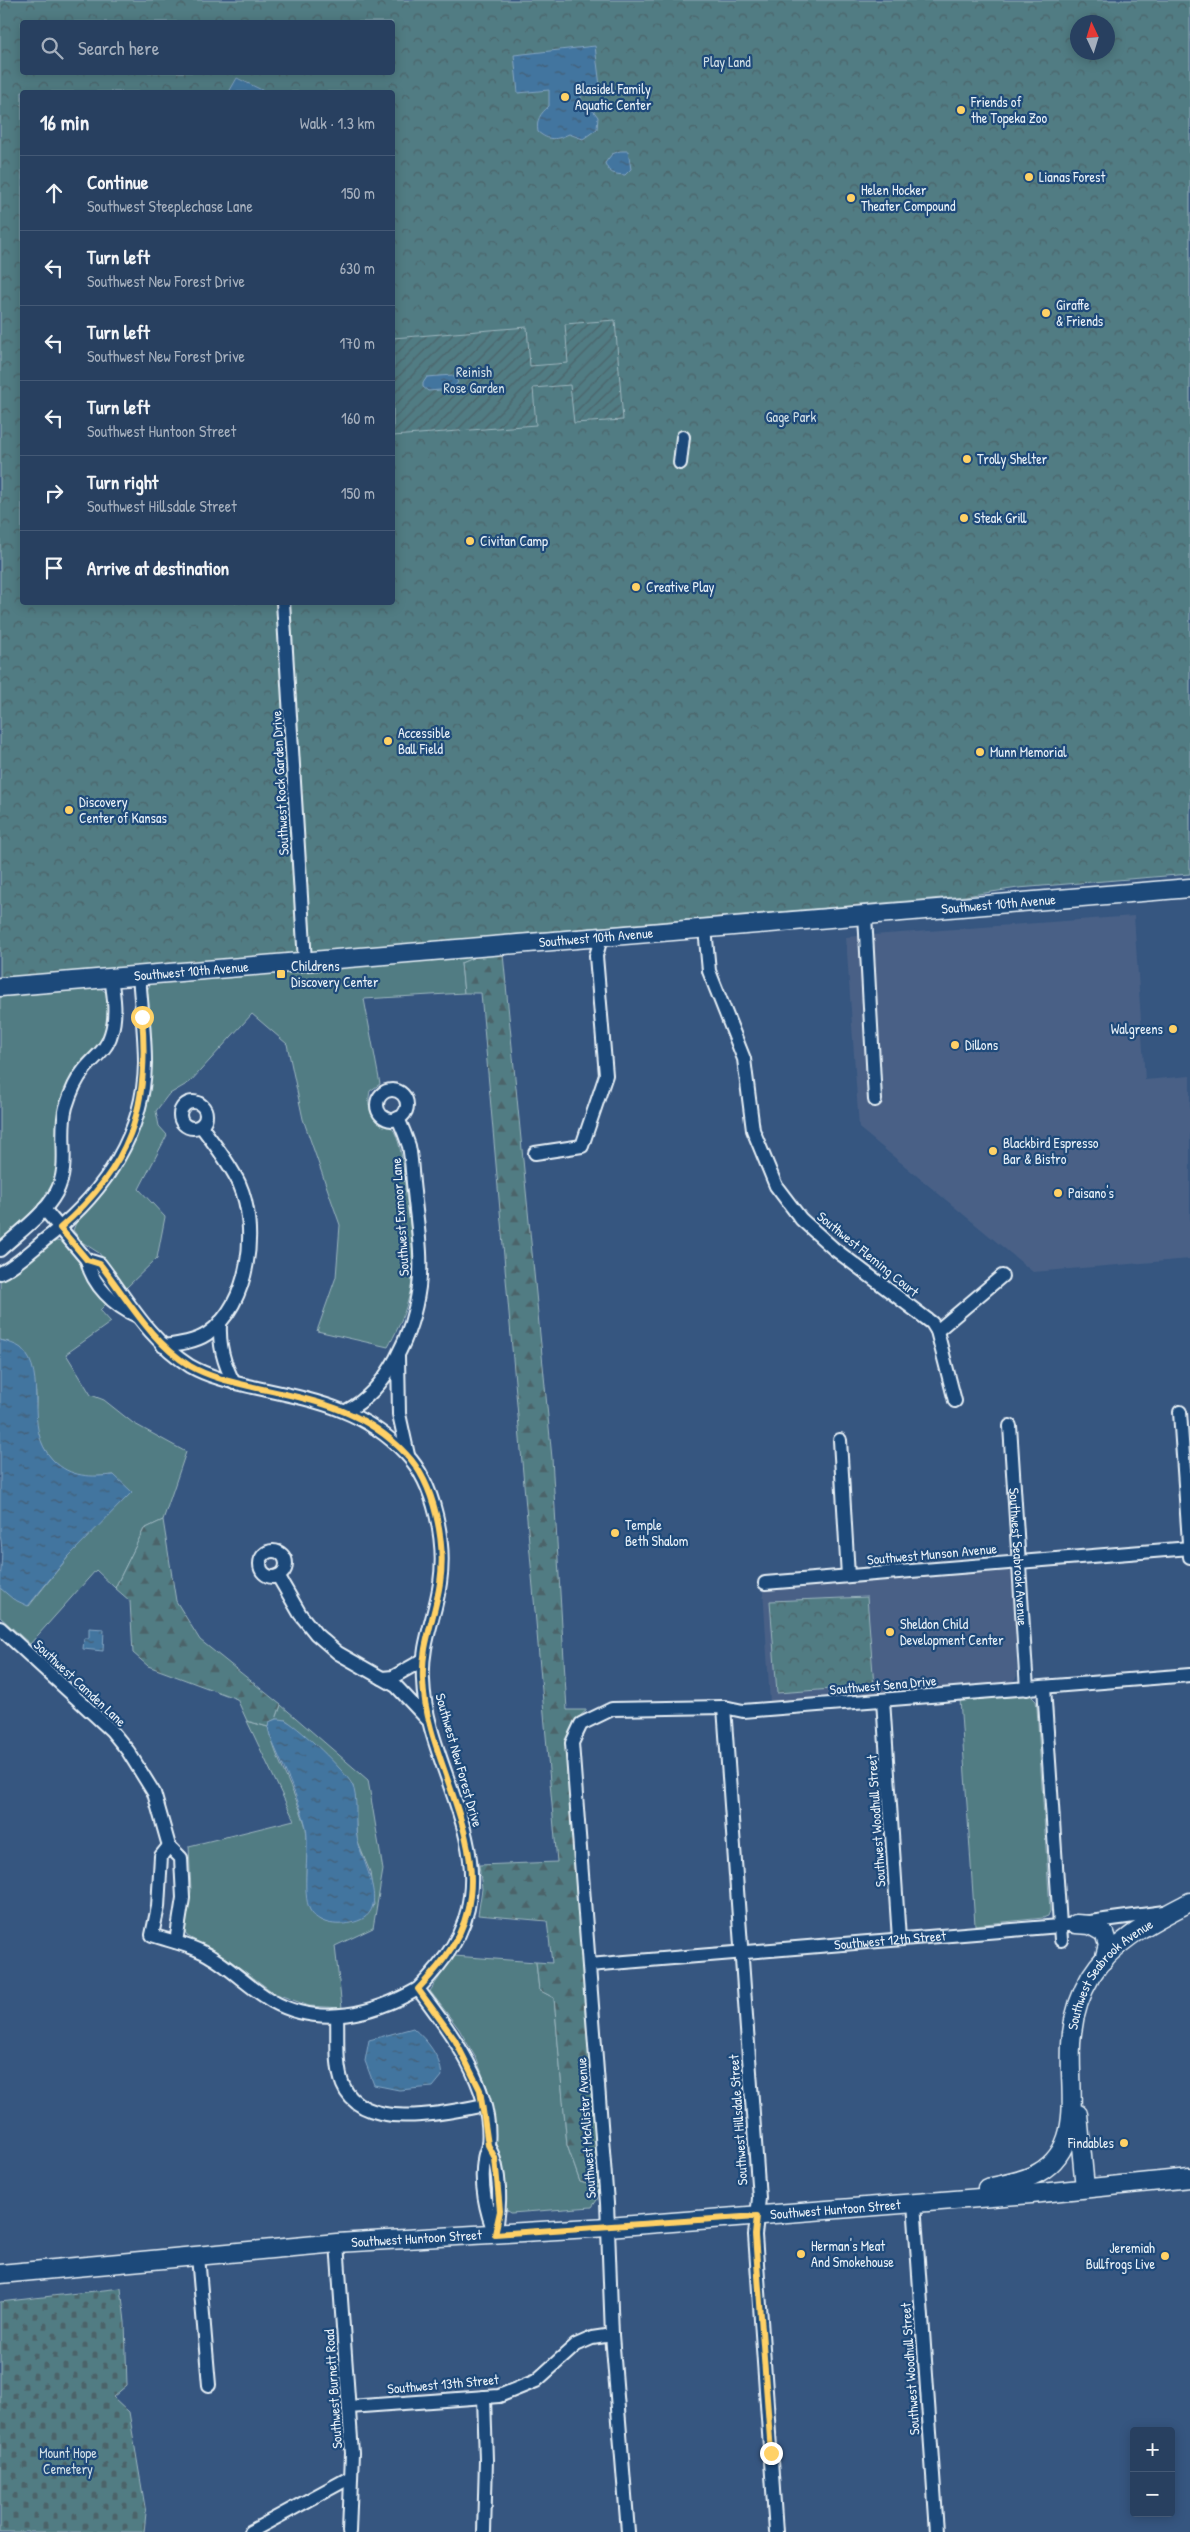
<!DOCTYPE html>
<meta charset="utf-8">
<style>
:root{--surface:#284060;--page:#344b69;--text:#f1f3f6;--muted:#a5afbd;--line:#445975}
body{margin:0;font-family:"Patrick Hand",sans-serif;background:var(--page);color:var(--text)}
.controls{position:absolute;right:15px;bottom:15px;display:grid;overflow:hidden;border-radius:5px;box-shadow:0 2px 12px #0003}
.controls button{width:45px;height:45px;display:grid;place-items:center;padding:0;border:0;border-bottom:1px solid var(--line);background:var(--surface);color:var(--text);font:25px sans-serif}
.compass{position:absolute;left:1070px;top:15px;width:45px;height:45px;border-radius:50%;background:var(--surface);box-shadow:0 2px 12px #0003;rotate:356deg}
.stop{position:absolute;width:15px;height:15px;margin:-11px;border:4px solid #ffd166;border-radius:50%;background:#fff}
.stop.end{background:#ffd166;border-color:#fff;box-shadow:0 1px 5px #0008}
.list{margin:0;padding:0;list-style:none}
h2{display:flex;justify-content:space-between;align-items:center;height:65px;margin:0;padding:0 20px;font-size:21px}
h2 small{font-size:16px;font-weight:400;color:var(--muted)}
.list li{display:grid;grid-template-columns:32px 1fr auto;gap:15px;align-items:center;box-sizing:border-box;height:75px;padding:0 20px;border-top:1px solid var(--line)}
.list b{display:block;font-size:19px;white-space:nowrap}
.list p{margin:0;font-size:16px;white-space:nowrap;color:var(--muted)}
.list em{font-size:16px;font-style:normal;color:var(--muted)}
.icon{flex:none;width:28px;height:28px;fill:none;stroke:currentColor;stroke-width:2;stroke-linecap:round;stroke-linejoin:round}
.map{position:relative;flex:none;width:1190px;height:2532px;overflow:hidden}
.search{position:absolute;background:var(--surface);box-shadow:0 2px 12px #0003;left:20px;top:20px;width:375px;height:55px;display:flex;align-items:center;gap:12px;box-sizing:border-box;padding:0 18px;border-radius:5px;color:var(--muted);font-size:19px}
.panel{position:absolute;background:var(--surface);box-shadow:0 2px 12px #0003;left:20px;top:90px;width:375px;height:515px;border-radius:5px}
.map>svg:first-child{display:block}
</style>
<div class="map">
<svg width="1190" height="2532" viewBox="0 0 1190 2532">
<defs>
<pattern id="forest-firs" width="22" height="20" patternUnits="userSpaceOnUse" patternTransform="scale(1.25)"><rect width="22" height="20" fill="#517b83"/><path d="M5 1l3.5 6h-7zM16 11l3.5 6h-7z" fill="#4c6469"/></pattern>
<pattern id="cemetery-stones" width="16" height="16" patternUnits="userSpaceOnUse" patternTransform="scale(1.25)"><rect width="16" height="16" fill="#517b83"/><path d="M2 7V4a2 2 0 0 1 4 0v3zM10 15v-3a2 2 0 0 1 4 0v3z" fill="#4c6469"/></pattern>
<pattern id="park-crowns" width="20" height="18" patternUnits="userSpaceOnUse" patternTransform="scale(1.25)"><rect width="20" height="18" fill="#517b83"/><path d="M2 6a3 3 0 1 1 6 0M12 15a3 3 0 1 1 6 0" fill="none" stroke="#4c6469"/></pattern>
<pattern id="garden-furrows" width="10" height="10" patternUnits="userSpaceOnUse" patternTransform="scale(1.25)"><rect width="10" height="10" fill="#517b83"/><path d="M-1 1l2-2M0 10L10 0M9 11l2-2" fill="none" stroke="#4c6469"/></pattern>
<pattern id="water-ripples" width="26" height="14" patternUnits="userSpaceOnUse" patternTransform="scale(1.25)"><rect width="26" height="14" fill="#42749f"/><path d="M2 4q2-2 4 0t4 0M15 11q2-2 4 0t4 0" fill="none" stroke="#445e74"/></pattern>
</defs>
<rect width="100%" height="100%" fill="#365680"/>
<filter id="ink" filterUnits="userSpaceOnUse"><feTurbulence type="fractalNoise" baseFrequency=".02" numOctaves="2"/><feDisplacementMap in="SourceGraphic" scale="10" xChannelSelector="R" yChannelSelector="G"/><feConvolveMatrix kernelMatrix="1 2 1 2 8 2 1 2 1" color-interpolation-filters="sRGB"/></filter>
<g filter="url(#ink)">
<g fill="#496186">
<path d="M1134 916 1145 1080 1190 1076V1259L1033 1272 859 1128 846 937Z"/>
<path d="M1005 1567 1010 1569 1013 1575 1017 1676 1015 1679 1011 1682 770 1703 763 1588Z"/>
</g>
<g fill="#517b83" stroke="#9cb6be">
<path d="M480 955 461 963 464 993 364 999 380 1084 370 1091C363 1124 388 1115 396 1135 403 1153 404 1176 406 1195 409 1218 413 1241 413 1263 414 1291 402 1323 388 1347L317 1331 336 1277 340 1225 303 1119 287 1044 252 1014 190 1082 168 1095 156 1111 159 1126 167 1135 139 1189 165 1217 157 1258 126 1288 99 1253 82 1242 73 1230 76 1223 115 1178 138 1129 146 992 150 985 158 981Z"/>
<path d="M100 988 107 993 110 1023 102 1042 73 1073 62 1102 58 1170 53 1183 37 1207 0 1241V997Z"/>
<path d="M56 1241 64 1242 108 1302 100 1310 111 1322 66 1354 91 1395 104 1400 133 1423 186 1452 163 1520 144 1529 115 1588 96 1570 30 1644 0 1617V1588L29 1606 68 1557 114 1475C102 1476 88 1478 76 1475 52 1468 37 1443 35 1419 35 1409 38 1395 34 1385 28 1370 17 1356 9 1342L0 1340V1281Z"/>
<path d="M1029 1694 1036 1701 1037 1708 1050 1911 1048 1916 1043 1918 975 1925 960 1699Z"/>
<path d="M281 1705 368 1780 383 1870 373 1928 335 1946 342 2008 309 2006 274 1993 228 1959 187 1936 184 1931 191 1891 189 1846 294 1820 247 1721 268 1727C276 1761 295 1791 305 1824 313 1851 293 1913 326 1922 347 1928 358 1917 374 1905L370 1872 357 1840 353 1786 327 1757 286 1720 276 1719Z"/>
<path d="M454 1956 536 1962 539 1990 554 1998 567 2145 580 2182 599 2187 597 2200 592 2207 511 2213 505 2209 493 2144 491 2107 487 2087 477 2060 459 2029 430 1991Z"/>
</g>
<g fill="url(#forest-firs)" stroke="#9cb6be">
<path d="M503 954 552 1458 567 1710H587L574 1721 567 1741 599 2187 580 2182 567 2145 554 1998 539 1990 536 1962 552 1963 547 1921 478 1915 482 1889 479 1865 557 1862 481 993H464L461 963 480 955Z"/>
<path d="M163 1520 176 1601 200 1640 281 1705 276 1719 270 1722 268 1727 247 1721 237 1699 148 1666 133 1653 130 1601 115 1588 144 1529Z"/>
</g>
<path fill="url(#cemetery-stones)" stroke="#9cb6be" d="M121 2288 125 2322 127 2385 113 2397 129 2412 146 2513 144 2532H0V2302Z"/>
<g fill="url(#park-crowns)" stroke="#9cb6be" fill-rule="evenodd">
<path d="M0 0H1190V874L1018 888 965 896 495 936 453 943 0 981ZM22 22H392V72H22ZM1078 22H1108V52H1078ZM22 92H392V602H22Z"/>
<path d="M867 1597 874 1686 777 1693 770 1601Z"/>
</g>
<path fill="url(#garden-furrows)" stroke="#9cb6be" d="M615 320 623 420 574 423 570 385 533 388 536 425 393 436V338L527 327 530 366 568 363 565 324Z"/>
<g fill="url(#water-ripples)" stroke="#84a6c3">
<path d="M595 46 600 86 579 87 582 102 592 109 598 117 597 129 583 139 569 134C556 140 549 141 538 132 536 120 540 114 549 106V90L518 93 514 55Z"/>
<path d="M237 78 266 92H229Z"/>
<path d="M620 151H628L631 169 625 175C614 174 609 174 605 163L612 154Z"/>
<path d="M452 375 458 382 453 389 428 391 423 387V383L427 377Z"/>
<path d="M0 1340C7 1342 16 1344 21 1348 50 1375 21 1427 53 1460 71 1478 91 1477 114 1475L132 1492 68 1557 28 1606 13 1599 0 1588C0 1571 4 1551 0 1535Z"/>
<path d="M89 1628 104 1629 103 1651 83 1649 84 1638H89Z"/>
<path d="M276 1719C280 1719 284 1719 287 1721 302 1730 343 1769 352 1784 359 1798 354 1821 357 1837 360 1861 397 1915 350 1923 336 1926 318 1924 310 1910 301 1894 310 1849 306 1827 300 1800 281 1763 270 1736L268 1727 269 1722Z"/>
<path d="M413 2028C428 2041 440 2056 442 2076L433 2087 399 2090 374 2085 365 2061 369 2040Z"/>
</g>
<g fill="none" stroke-linecap="round" stroke-linejoin="round">
<g stroke="#e8f1f8" stroke-width="16">
<g id="street">
<path d="M680 463 683 437"/>
<path d="M283 602 305 962"/>
<path d="M865 915 875 1100"/>
<path d="M705 928 709 971 744 1059 753 1130 776 1186 801 1219 833 1248 932 1323 937 1331 955 1401"/>
<circle cx="392" cy="1105" r="15"/>
<circle cx="193" cy="1115" r="13"/>
<path d="M535 1153 582 1146 606 1075 596 956 601 938"/>
<path d="M44 1209 87 1260 100 1264C129 1302 149 1340 190 1366 209 1377 232 1382 253 1387 312 1400 363 1408 406 1454 435 1484 446 1543 440 1583 435 1618 421 1643 423 1680 425 1752 480 1825 470 1896 466 1934 444 1962 418 1989 450 2031 494 2088 488 2145 487 2150 484 2155 484 2160 480 2184 486 2212 495 2234"/>
<path d="M0 1250C18 1233 44 1215 56 1193 71 1165 58 1136 66 1107 70 1094 75 1081 84 1070 93 1058 107 1050 111 1034 117 1016 114 996 111 978"/>
<path d="M87 1260C92 1285 114 1306 137 1316"/>
<path d="M0 1273C18 1265 36 1246 52 1234 105 1191 144 1133 145 1063 145 1033 141 1004 139 975"/>
<path d="M220 1322C219 1345 223 1362 234 1383"/>
<path d="M937 1331 1002 1276"/>
<path d="M163 1346C178 1344 195 1342 207 1334 250 1304 259 1228 239 1183 229 1162 214 1144 201 1126"/>
<path d="M398 1356 399 1414 408 1455"/>
<path d="M346 1411C388 1390 413 1333 419 1287 423 1256 417 1223 414 1192 412 1177 412 1161 409 1146 406 1137 402 1127 398 1118"/>
<path d="M1180 1412 1190 1557"/>
<path id="s1" d="M1010 1426 1027 1689"/>
<path d="M840 1440 848 1576"/>
<circle cx="273" cy="1564" r="13"/>
<path d="M278 1576 300 1614 316 1634 338 1653 396 1686 427 1719"/>
<path d="M765 1583 1190 1548"/>
<path d="M0 1628 111 1730 128 1751 154 1793 169 1846 181 1858 183 1898 176 1942"/>
<path d="M382 1678 393 1677 423 1660"/>
<path d="M1044 1687 1061 1940"/>
<path d="M883 1700 899 1939"/>
<path d="M724 1707 759 2198 755 2235 776 2532"/>
<path d="M169 1846 161 1856 158 1907 152 1935C173 1942 195 1946 213 1958 234 1971 251 1989 272 2001 320 2028 374 2014 418 1989"/>
<path id="s2" d="M589 1965 1060 1926 1164 1912"/>
<path d="M337 2016C338 2038 335 2065 343 2085 362 2132 446 2113 484 2105"/>
<path d="M488 2145C502 2171 501 2206 495 2234"/>
<path d="M914 2203 937 2532"/>
<path d="M337 2243 352 2453 349 2532"/>
<path d="M198 2256 209 2385"/>
<path d="M484 2397 486 2460 484 2532"/>
<path d="M349 2407 499 2396 536 2381 576 2345 592 2338 612 2335"/>
<path d="M250 2532 351 2477"/>
<path d="M628 2532 612 2335 607 2203 572 1743 581 1724 612 1709 724 1707 743 1711 1190 1675"/>
</g>
</g>
<g stroke="#e8f1f8" stroke-width="21">
<g id="secondary">
<path id="s3" d="M0 987 1190 888"/>
<path d="M1076 1924 1090 1925 1104 1933 1108 1945 1104 1960"/>
<path d="M1078 2114 1085 2188"/>
<path id="s4" d="M987 2188C1004 2184 1022 2182 1038 2173 1089 2144 1065 2080 1072 2033 1074 2014 1081 1993 1091 1976 1113 1940 1154 1921 1190 1902"/>
<path id="s5" d="M0 2274 337 2243 608 2227 1031 2194 1190 2178"/>
</g>
</g>
<use href="#street" stroke="#1f4a7a" stroke-width="12"/>
<use href="#secondary" stroke="#1f4a7a" stroke-width="18"/>
</g>
</g>
<g fill="none" stroke-linecap="round" stroke-linejoin="round" filter="url(#ink)">
<path stroke="#ffd166" stroke-width="6" d="M142 1017C150 1108 130 1167 60 1228L87 1260 100 1264C129 1301 150 1341 190 1366 209 1377 232 1382 253 1387 312 1400 363 1408 406 1454 435 1484 446 1543 440 1583 435 1618 421 1644 423 1680 425 1752 479 1825 470 1896 466 1934 444 1962 418 1989L455 2040 480 2090 488 2145 495 2158 500 2211 495 2234 757 2216 755 2235 771 2453"/>
</g>
<g fill="#ffd166" stroke="#1f4a7a" stroke-width="2">
<circle cx="565" cy="97" r="5"/>
<circle cx="961" cy="110" r="5"/>
<circle cx="1029" cy="177" r="5"/>
<circle cx="851" cy="198" r="5"/>
<circle cx="1046" cy="313" r="5"/>
<circle cx="967" cy="459" r="5"/>
<circle cx="964" cy="518" r="5"/>
<circle cx="470" cy="541" r="5"/>
<circle cx="636" cy="587" r="5"/>
<circle cx="388" cy="741" r="5"/>
<circle cx="980" cy="752" r="5"/>
<circle cx="69" cy="810" r="5"/>
<rect x="276" y="969" width="10" height="10" rx="2.5"/>
<circle cx="1173" cy="1029" r="5"/>
<circle cx="955" cy="1045" r="5"/>
<circle cx="993" cy="1151" r="5"/>
<circle cx="1058" cy="1193" r="5"/>
<circle cx="615" cy="1533" r="5"/>
<circle cx="890" cy="1632" r="5"/>
<circle cx="1124" cy="2143" r="5"/>
<circle cx="801" cy="2254" r="5"/>
<circle cx="1165" cy="2256" r="5"/>
</g>
<g text-anchor="middle" stroke-width="4.5" stroke-linejoin="round" paint-order="stroke">
<g font-size="14" fill="#d1dfe6" stroke="#1f4a7a">
<text x="727" y="67">Play Land</text>
<text x="474" y="377">Reinish<tspan x="474" dy="16">Rose Garden</tspan></text>
<text x="791" y="422">Gage Park</text>
<text x="68" y="2458">Mount Hope<tspan x="68" dy="16">Cemetery</tspan></text>
</g>
<g font-size="14" fill="#e8f1f8" stroke="#1f4a7a" text-anchor="start">
<text x="575" y="94">Blasidel Family<tspan x="575" dy="16">Aquatic Center</tspan></text>
<text x="971" y="107">Friends of<tspan x="971" dy="16">the Topeka Zoo</tspan></text>
<text x="1039" y="182">Lianas Forest</text>
<text x="861" y="195">Helen Hocker<tspan x="861" dy="16">Theater Compound</tspan></text>
<text x="1056" y="310">Giraffe<tspan x="1056" dy="16">&amp; Friends</tspan></text>
<text x="977" y="464">Trolly Shelter</text>
<text x="974" y="523">Steak Grill</text>
<text x="480" y="546">Civitan Camp</text>
<text x="646" y="592">Creative Play</text>
<text x="398" y="738">Accessible<tspan x="398" dy="16">Ball Field</tspan></text>
<text x="990" y="757">Munn Memorial</text>
<text x="79" y="807">Discovery<tspan x="79" dy="16">Center of Kansas</tspan></text>
<text x="291" y="971">Childrens<tspan x="291" dy="16">Discovery Center</tspan></text>
<text x="1163" y="1034" text-anchor="end">Walgreens</text>
<text x="965" y="1050">Dillons</text>
<text x="1003" y="1148">Blackbird Espresso<tspan x="1003" dy="16">Bar &amp; Bistro</tspan></text>
<text x="1068" y="1198">Paisano's</text>
<text x="625" y="1530">Temple<tspan x="625" dy="16">Beth Shalom</tspan></text>
<text x="900" y="1629">Sheldon Child<tspan x="900" dy="16">Development Center</tspan></text>
<text x="1114" y="2148" text-anchor="end">Findables</text>
<text x="811" y="2251">Herman's Meat<tspan x="811" dy="16">And Smokehouse</tspan></text>
<text x="1155" y="2253" text-anchor="end">Jeremiah<tspan x="1155" dy="16">Bullfrogs Live</tspan></text>
</g>
<g font-size="14" fill="#e8f1f8" stroke="#1f4a7a">
<text transform="translate(280 783) rotate(-93)" y="5">Southwest Rock Garden Drive</text>
<text dy="5" stroke="none"><textPath href="#s3" startOffset="1002">Southwest 10th Avenue</textPath></text>
<text dy="5" stroke="none"><textPath href="#s3" startOffset="598">Southwest 10th Avenue</textPath></text>
<text dy="5" stroke="none"><textPath href="#s3" startOffset="192">Southwest 10th Avenue</textPath></text>
<text transform="translate(400 1217) rotate(-94)" y="5">Southwest Exmoor Lane</text>
<text transform="translate(868 1254) rotate(39)" y="5">Southwest Fleming Court</text>
<text transform="translate(932 1554) rotate(-5)" y="5">Southwest Munson Avenue</text>
<text dy="5" stroke="none"><textPath href="#s1" startOffset="131">Southwest Seabrook Avenue</textPath></text>
<text transform="translate(80 1683) rotate(43)" y="5">Southwest Camden Lane</text>
<text transform="translate(883 1685) rotate(-5)" y="5">Southwest Sena Drive</text>
<text transform="translate(459 1760) rotate(74)" y="5">Southwest New Forest Drive</text>
<text transform="translate(876 1821) rotate(-94)" y="5">Southwest Woodhull Street</text>
<text dy="5" stroke="none"><textPath href="#s2" startOffset="302">Southwest 12th Street</textPath></text>
<text dy="5" stroke="none"><textPath href="#s4" startOffset="278">Southwest Seabrook Avenue</textPath></text>
<text transform="translate(738 2120) rotate(-94)" y="5">Southwest Hillsdale Street</text>
<text transform="translate(586 2128) rotate(-94)" y="5">Southwest McAlister Avenue</text>
<text dy="5" stroke="none"><textPath href="#s5" startOffset="838">Southwest Huntoon Street</textPath></text>
<text dy="5" stroke="none"><textPath href="#s5" startOffset="418">Southwest Huntoon Street</textPath></text>
<text transform="translate(910 2369) rotate(-94)" y="5">Southwest Woodhull Street</text>
<text transform="translate(443 2384) rotate(-5)" y="5">Southwest 13th Street</text>
<text transform="translate(333 2389) rotate(-94)" y="5">Southwest Burnett Road</text>
</g>
</g>
</svg>
<div class="controls">
<button>+</button>
<button>−</button>
</div>
<svg class="compass" viewBox="-18 -18 36 36"><path d="M0-13l5 13h-10z" fill="#e53935"/><path d="M0 13l5-13h-10z" fill="#a5afbd"/></svg>
<div class="stop" style="left:142px;top:1017px"></div>
<div class="stop end" style="left:771px;top:2453px"></div>
<div class="search"><svg class="icon" aria-label="search" viewBox="0 0 24 24"><circle cx="10" cy="10" r="6"/><path d="M15 15l6 6"/></svg>Search here</div>
<section class="panel">
<h2>16 min<small>Walk · 1.3 km</small></h2>
<ul class="list">
<li><svg class="icon" aria-label="ahead" viewBox="0 0 24 24"><path d="M12 20V5M6 11l6-6 6 6"/></svg><div><b>Continue</b><p>Southwest Steeplechase Lane</p></div><em>150 m</em></li>
<li><svg class="icon" aria-label="left" viewBox="0 0 24 24"><path d="M17 20v-9H6M10 6l-5 5 5 5"/></svg><div><b>Turn left</b><p>Southwest New Forest Drive</p></div><em>630 m</em></li>
<li><svg class="icon" aria-label="left" viewBox="0 0 24 24"><path d="M17 20v-9H6M10 6l-5 5 5 5"/></svg><div><b>Turn left</b><p>Southwest New Forest Drive</p></div><em>170 m</em></li>
<li><svg class="icon" aria-label="left" viewBox="0 0 24 24"><path d="M17 20v-9H6M10 6l-5 5 5 5"/></svg><div><b>Turn left</b><p>Southwest Huntoon Street</p></div><em>160 m</em></li>
<li><svg class="icon" aria-label="right" viewBox="0 0 24 24"><path d="M7 20v-9h11M14 6l5 5-5 5"/></svg><div><b>Turn right</b><p>Southwest Hillsdale Street</p></div><em>150 m</em></li>
<li><svg class="icon" aria-label="arrive" viewBox="0 0 24 24"><path d="M6 21V4h12l-3 4 3 4H6"/></svg><div><b>Arrive at destination</b></div></li>
</ul>
</section>
</div>
